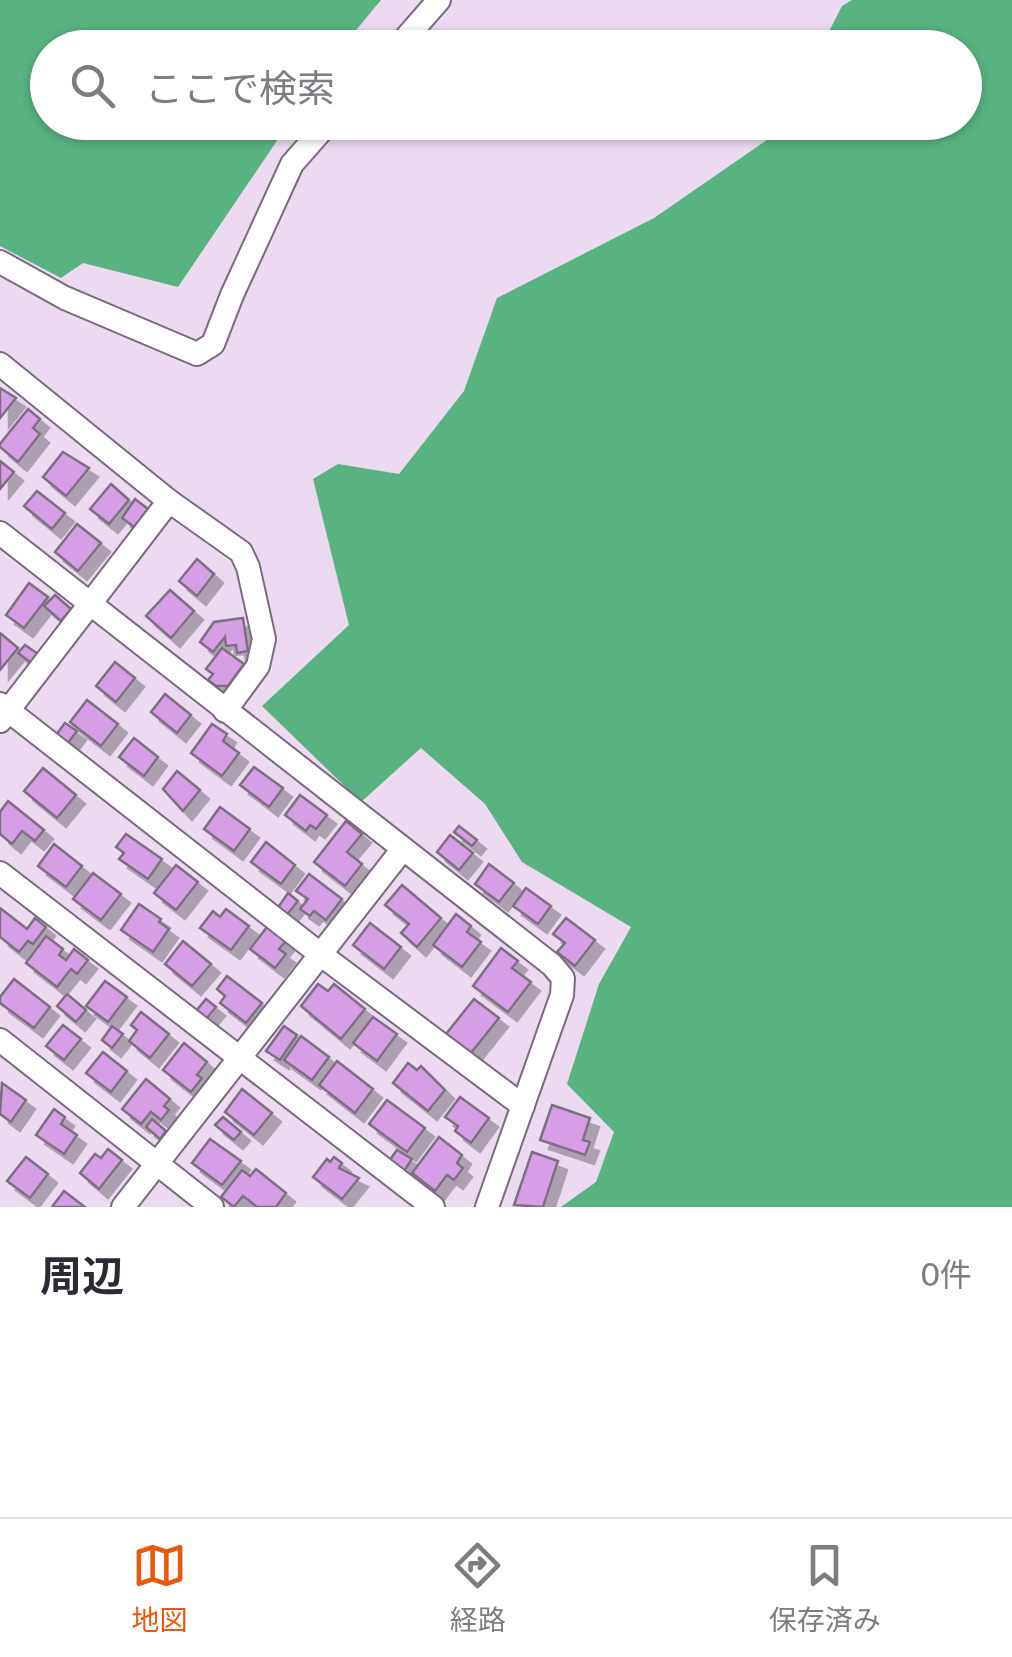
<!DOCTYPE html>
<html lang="ja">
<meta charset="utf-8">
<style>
:root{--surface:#fff;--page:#f7f7f7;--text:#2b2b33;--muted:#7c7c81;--line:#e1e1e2;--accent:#ea580c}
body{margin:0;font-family:"Public Sans","Noto Sans JP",sans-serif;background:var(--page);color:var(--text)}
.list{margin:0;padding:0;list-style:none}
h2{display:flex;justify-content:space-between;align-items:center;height:130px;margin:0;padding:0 40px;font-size:42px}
h2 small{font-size:32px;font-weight:400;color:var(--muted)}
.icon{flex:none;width:55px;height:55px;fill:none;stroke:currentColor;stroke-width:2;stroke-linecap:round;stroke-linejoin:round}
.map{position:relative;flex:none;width:1012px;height:1207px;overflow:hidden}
.search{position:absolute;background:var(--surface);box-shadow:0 2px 8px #0004;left:30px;right:30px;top:30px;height:110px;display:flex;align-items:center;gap:25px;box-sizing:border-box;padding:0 35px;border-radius:55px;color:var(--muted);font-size:38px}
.sheet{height:310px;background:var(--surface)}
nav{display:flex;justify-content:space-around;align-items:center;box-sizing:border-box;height:140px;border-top:2px solid var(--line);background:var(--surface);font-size:28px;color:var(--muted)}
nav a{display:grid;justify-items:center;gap:5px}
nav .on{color:var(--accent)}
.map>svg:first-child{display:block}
</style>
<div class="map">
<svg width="1012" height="1207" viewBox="0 0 1012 1207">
<defs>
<filter id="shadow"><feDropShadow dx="9" dy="9" stdDeviation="0" flood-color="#0004"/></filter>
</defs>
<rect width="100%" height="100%" fill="#ebdaf0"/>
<g fill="#58b381">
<path d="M0 0H381L342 47 48 48V122L289 123 178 287 83 263 61 278 0 246Z"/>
<path d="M852 0H1012V1207H561L596 1182 614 1132 567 1084 599 984 631 927 522 862 485 804 421 748 361 802 262 706 349 625 313 479 338 464 399 474 464 391 497 298 654 218 780 131 784 123 964 122V48L821 47 842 6Z"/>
</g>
<g fill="#d59ee5" stroke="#7d6e82" stroke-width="2.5" filter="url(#shadow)">
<path d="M0 388 16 398 0 418Z"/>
<path d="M28 409 40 419 33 428 40 434 18 462 0 447V444Z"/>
<path d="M63 452 89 468 66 496 43 477Z"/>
<path d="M0 461 14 472 0 489Z"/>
<path d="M111 484 129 500 109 524 90 509Z"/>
<path d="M37 491 65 513 52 529 24 506Z"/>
<path d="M135 499 148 509 134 527 122 518Z"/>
<path d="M77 524 101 543 78 571 55 552Z"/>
<path d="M197 559 214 574 197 596 179 581Z"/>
<path d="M29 583 48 597 24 628 6 615Z"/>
<path d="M170 590 194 611 171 638 146 616Z"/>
<path d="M55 595 71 609 61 621 44 606Z"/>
<path d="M243 618 248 651 237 653 236 645 226 646 225 637 213 652 200 642 214 622Z"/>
<path d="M0 633 18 648 0 670Z"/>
<path d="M25 645 38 654 31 663 18 653Z"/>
<path d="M222 648 244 664 228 686H216L208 680 213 674 206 669Z"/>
<path d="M115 662 135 678 116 702 96 686Z"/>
<path d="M165 694 191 715 177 733 151 712Z"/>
<path d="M87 700 118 724 101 746 70 722Z"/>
<path d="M65 723 77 731 68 743 56 735Z"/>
<path d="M212 724 227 734 223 741 239 753 222 776 191 753Z"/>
<path d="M134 738 158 757 144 776 119 757Z"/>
<path d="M254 767 283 788 269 807 240 785Z"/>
<path d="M43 768 76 795 57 818 24 791Z"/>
<path d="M177 771 200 790 183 811 163 789Z"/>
<path d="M300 795 327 815 316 829 310 825 306 831 285 815Z"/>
<path d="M8 801 44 830 35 841 22 831 12 844 0 834V812Z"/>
<path d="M220 807 250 829 234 851 204 829Z"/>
<path d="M346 821 362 834 347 852 362 864 345 886 314 862Z"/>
<path d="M459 826 477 840 472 846 454 832Z"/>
<path d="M126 834 162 859 148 879 119 859 124 853 116 847Z"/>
<path d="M450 835 473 853 459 870 437 852Z"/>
<path d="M266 842 295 865 281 884 251 862Z"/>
<path d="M54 844 82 866 66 887 38 866Z"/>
<path d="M489 864 514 883 499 902 475 884Z"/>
<path d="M176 865 198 882 176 910 154 893Z"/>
<path d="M93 873 121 894 101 920 73 899Z"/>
<path d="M309 874 342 899 326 920 314 911 310 916 300 909 308 899 296 891Z"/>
<path d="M402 885 441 918 417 947 401 933 409 924 385 905Z"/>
<path d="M526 888 551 906 538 924 513 906Z"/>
<path d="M288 893 298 901 286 916 277 909Z"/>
<path d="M139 904 161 919 159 922 169 929 153 952 121 930Z"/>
<path d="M0 908 27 929 35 918 46 927 33 944 28 941 19 952 0 937Z"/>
<path d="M226 909 249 926 231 950 200 928 213 911 220 917Z"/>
<path d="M456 914 471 926 467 932 481 942 462 967 433 945Z"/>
<path d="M566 918 595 940 575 966 557 952 565 943 553 934Z"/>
<path d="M370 923 401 947 384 969 353 945Z"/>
<path d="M267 927 286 941 279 949 286 954 275 968 250 949Z"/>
<path d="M46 936 63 949 59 955 66 960 74 949 88 960 77 974 71 969 57 987 26 963Z"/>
<path d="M183 941 211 964 192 986 165 964Z"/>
<path d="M501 948 518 961 512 968 531 982 508 1012 473 986Z"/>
<path d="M227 976 262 1003 246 1023 220 1003 225 996 217 989Z"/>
<path d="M14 979 50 1007 34 1028 0 1003V997Z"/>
<path d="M105 981 127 997 108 1022 86 1006Z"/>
<path d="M318 984 328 991 334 984 365 1009 341 1039 301 1006Z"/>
<path d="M67 994 86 1010 76 1022 57 1006Z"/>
<path d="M206 999 216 1007 206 1019 196 1011Z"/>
<path d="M474 999 499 1018 471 1053 446 1034Z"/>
<path d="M141 1012 169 1034 150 1058 129 1041 137 1030 131 1025Z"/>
<path d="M373 1017 397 1034 377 1061 353 1043Z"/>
<path d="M63 1025 81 1039 64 1060 46 1046Z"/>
<path d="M112 1026 123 1034 112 1048 102 1040Z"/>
<path d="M284 1026 297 1035 280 1060 266 1051Z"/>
<path d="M301 1036 329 1057 312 1080 284 1060Z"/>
<path d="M184 1043 207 1062 197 1075 202 1078 191 1092 163 1070Z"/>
<path d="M103 1052 127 1071 111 1092 86 1073Z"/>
<path d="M337 1061 373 1089 355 1113 319 1085Z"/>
<path d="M408 1063 417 1070 421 1066 445 1090 428 1111 393 1083Z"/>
<path d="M146 1079 170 1099 164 1106 169 1110 161 1120 151 1112 141 1124 122 1109Z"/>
<path d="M2 1083 26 1100 11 1122 0 1114Z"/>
<path d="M242 1089 272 1113 254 1135 225 1112Z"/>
<path d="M460 1097 489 1118 471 1143 455 1131 458 1126 445 1117Z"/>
<path d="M387 1100 425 1128 407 1152 369 1124Z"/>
<path d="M552 1105 590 1118 583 1140 590 1142 585 1155 540 1140Z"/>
<path d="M54 1109 65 1117 61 1124 77 1135 64 1154 36 1135Z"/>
<path d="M223 1117 241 1132 234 1140 215 1125Z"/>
<path d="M152 1119 166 1131 160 1139 146 1127Z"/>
<path d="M439 1137 462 1155 457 1163 463 1168 454 1180 447 1175 435 1191 412 1173Z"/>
<path d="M210 1139 241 1161 222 1185 192 1163Z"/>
<path d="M108 1149 122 1160 99 1189 80 1173 95 1154 101 1158Z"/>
<path d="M397 1150 412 1159 404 1171 389 1161Z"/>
<path d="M532 1152 558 1161 543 1207 514 1205Z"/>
<path d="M26 1157 48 1174 30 1198 7 1181Z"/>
<path d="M334 1157 342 1163 339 1168 359 1178 342 1199 313 1177 327 1159 330 1162Z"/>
<path d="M256 1169 286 1193 276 1207H257L243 1196 234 1207 221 1197 242 1170 250 1176Z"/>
<path d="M64 1191 85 1207H52Z"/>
</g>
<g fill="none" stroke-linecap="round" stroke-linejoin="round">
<g stroke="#796a7d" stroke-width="26">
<g id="minor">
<path d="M397 48 439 0"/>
<path d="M0 262 65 298 197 354 213 344 232 295 292 164 329 122"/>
<path d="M0 364 169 501 241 552 248 567 264 639 258 666 225 711"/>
<path d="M0 533 552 965 563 978 562 995 487 1207"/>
<path d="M0 704 320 954 523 1106"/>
<path d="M0 721 169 501"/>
<path d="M0 873 433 1207"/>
<path d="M0 1040 212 1207"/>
<path d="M123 1207 402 850"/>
</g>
</g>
<use href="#minor" stroke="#fff" stroke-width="22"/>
</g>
</svg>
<div class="search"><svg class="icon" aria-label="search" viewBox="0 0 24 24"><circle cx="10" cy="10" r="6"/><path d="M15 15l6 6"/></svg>ここで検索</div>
</div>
<section class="sheet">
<h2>周辺<small>0件</small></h2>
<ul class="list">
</ul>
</section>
<nav>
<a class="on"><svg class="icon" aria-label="map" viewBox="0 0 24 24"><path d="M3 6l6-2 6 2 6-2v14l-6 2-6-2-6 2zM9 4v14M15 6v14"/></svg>地図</a>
<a><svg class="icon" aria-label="directions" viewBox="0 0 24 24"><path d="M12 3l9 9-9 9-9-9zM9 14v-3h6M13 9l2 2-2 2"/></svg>経路</a>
<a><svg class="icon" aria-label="saved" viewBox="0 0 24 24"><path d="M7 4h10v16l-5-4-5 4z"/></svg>保存済み</a>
</nav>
